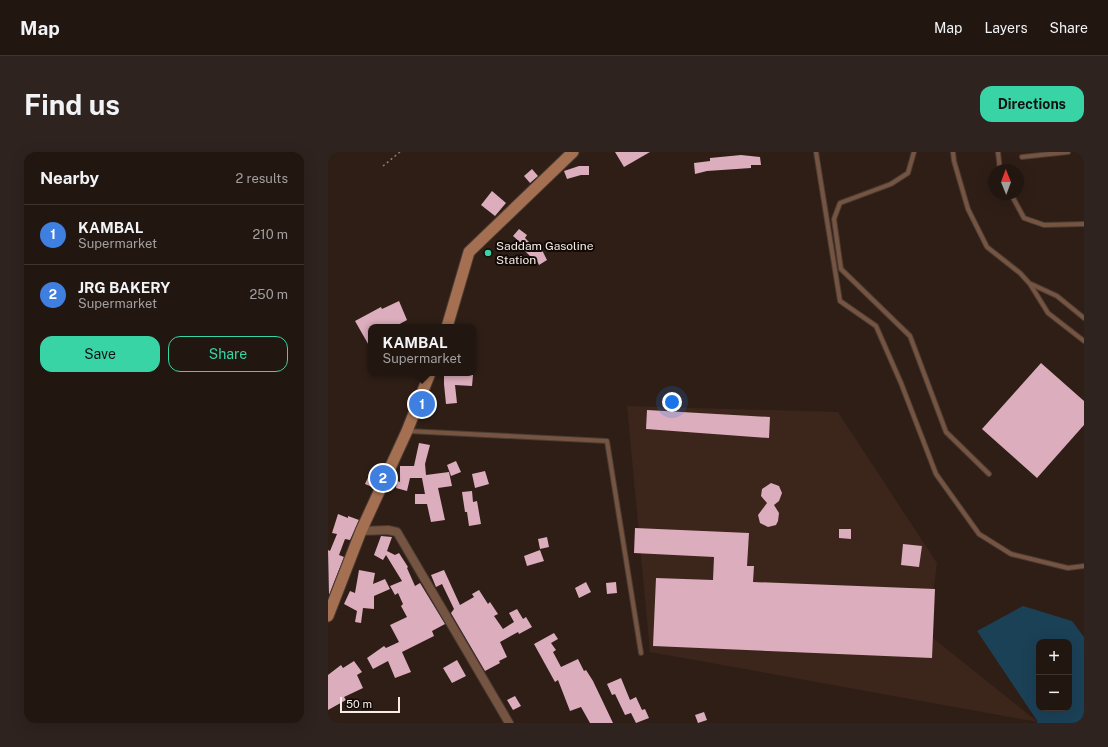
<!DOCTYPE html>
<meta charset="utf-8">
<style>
:root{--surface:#221610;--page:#2e231e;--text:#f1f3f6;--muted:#a29f9f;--line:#3f3530;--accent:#38d4a6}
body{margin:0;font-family:"Public Sans",sans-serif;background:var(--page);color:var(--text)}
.controls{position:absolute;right:12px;bottom:12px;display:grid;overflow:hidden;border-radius:8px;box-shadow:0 4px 16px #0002}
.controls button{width:36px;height:36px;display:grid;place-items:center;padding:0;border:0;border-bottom:1px solid var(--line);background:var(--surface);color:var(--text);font:20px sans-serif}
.compass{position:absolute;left:660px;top:12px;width:36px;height:36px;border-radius:50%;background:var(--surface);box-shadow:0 4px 16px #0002;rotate:359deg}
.scale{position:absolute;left:12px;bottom:10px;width:60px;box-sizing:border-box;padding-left:4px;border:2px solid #f7ebe6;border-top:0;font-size:11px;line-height:14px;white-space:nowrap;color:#f7ebe6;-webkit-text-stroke:3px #110a07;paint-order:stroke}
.you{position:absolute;left:344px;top:250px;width:14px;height:14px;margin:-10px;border:3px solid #fff;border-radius:50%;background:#1a73e8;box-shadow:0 0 0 6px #1a73e833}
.badge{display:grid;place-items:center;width:26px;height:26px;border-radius:50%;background:var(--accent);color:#fff;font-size:13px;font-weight:700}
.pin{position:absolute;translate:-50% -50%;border:2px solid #fff;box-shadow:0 1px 4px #0006}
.popup{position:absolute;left:40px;top:172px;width:108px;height:52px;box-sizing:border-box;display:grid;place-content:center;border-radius:8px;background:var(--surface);filter:drop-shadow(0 1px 3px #0005);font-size:13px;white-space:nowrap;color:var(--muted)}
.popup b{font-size:15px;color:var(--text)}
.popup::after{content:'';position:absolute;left:50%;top:100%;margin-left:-8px;border:8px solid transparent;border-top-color:var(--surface)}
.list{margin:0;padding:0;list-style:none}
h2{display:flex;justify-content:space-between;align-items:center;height:52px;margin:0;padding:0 16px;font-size:17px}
h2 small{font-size:13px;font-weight:400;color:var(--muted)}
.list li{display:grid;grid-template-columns:26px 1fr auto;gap:12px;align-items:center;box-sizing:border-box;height:60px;padding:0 16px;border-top:1px solid var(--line)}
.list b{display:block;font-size:15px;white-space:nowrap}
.list p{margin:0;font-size:13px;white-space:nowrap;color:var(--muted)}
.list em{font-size:13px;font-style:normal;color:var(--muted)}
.actions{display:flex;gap:8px;padding:12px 16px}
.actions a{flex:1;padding:9px 0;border:1px solid var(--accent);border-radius:12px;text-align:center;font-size:14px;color:var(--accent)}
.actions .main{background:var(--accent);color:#111}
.map{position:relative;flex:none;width:756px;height:571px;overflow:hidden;border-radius:12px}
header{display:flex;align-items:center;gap:24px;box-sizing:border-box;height:56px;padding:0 20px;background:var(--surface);border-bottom:1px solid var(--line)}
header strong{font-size:19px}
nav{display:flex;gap:22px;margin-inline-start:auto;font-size:14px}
.intro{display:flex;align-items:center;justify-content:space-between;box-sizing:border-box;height:96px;padding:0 24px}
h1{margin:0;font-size:28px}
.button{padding:10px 18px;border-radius:12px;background:var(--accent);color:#111;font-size:14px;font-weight:700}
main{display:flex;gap:24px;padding:0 24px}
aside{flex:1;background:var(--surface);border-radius:12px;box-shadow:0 4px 16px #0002}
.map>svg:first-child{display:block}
</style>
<header>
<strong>Map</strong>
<nav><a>Map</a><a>Layers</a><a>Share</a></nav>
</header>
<div class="intro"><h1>Find us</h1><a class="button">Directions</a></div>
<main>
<aside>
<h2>Nearby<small>2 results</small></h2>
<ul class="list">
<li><span class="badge" style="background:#3f7fe0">1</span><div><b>KAMBAL</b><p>Supermarket</p></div><em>210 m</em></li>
<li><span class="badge" style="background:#3f7fe0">2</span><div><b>JRG BAKERY</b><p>Supermarket</p></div><em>250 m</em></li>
</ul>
<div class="actions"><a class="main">Save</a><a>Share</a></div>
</aside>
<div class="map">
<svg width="756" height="571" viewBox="0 0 756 571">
<rect width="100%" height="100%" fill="#2e1e16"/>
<path fill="#3c251b" d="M299 254 510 260 609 411 600 482 710 570 322 500Z"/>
<path fill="#1b4157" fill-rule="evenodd" d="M695 454 744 469 756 485V571H708L710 570 649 479ZM711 490H741V556H711Z"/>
<g fill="#dcadbd">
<path d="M287 0H322L296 15Z"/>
<path d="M413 3 432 5 433 13H423V16L379 19 367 22 366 11 382 9V6Z"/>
<path d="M251 14H261V23H253L239 27 236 19Z"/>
<path d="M204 17 210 24 202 31 196 24Z"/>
<path d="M164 39 178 51 167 64 153 53Z"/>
<path d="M191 77 199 83 197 86 209 98 213 96 219 108 211 113 209 109 204 113 200 108 203 105 191 93 193 91 185 84Z"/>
<path d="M71 149 79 168 66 175H43V197L27 169 53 155 54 157Z"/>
<path d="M713 211 756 249V273L709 326 654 277Z"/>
<path d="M116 221H138V223H145L144 234 127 233 129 251 118 252 116 232Z"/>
<path d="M319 258 442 265 441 286 318 277Z"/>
<path d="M91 291 102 293 97 312 98 323 121 320 124 334 110 336 117 368 103 370 99 352H87V342H97L94 326H82L79 339 68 336 69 329 72 330V314H86Z"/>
<path d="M128 309 133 320 123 324 119 313Z"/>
<path d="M44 317 51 320 44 335 37 332Z"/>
<path d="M157 319 161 332 147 336 144 322Z"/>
<path d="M443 331 451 334 454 341 451 349 446 353 451 361 450 369 448 373 440 375 432 371 430 363 439 351 433 344 434 337Z"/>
<path d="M144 339 145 350 149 349 153 372 141 374 139 360H137L134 340Z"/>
<path d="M10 362 20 366V364L31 368 22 388 17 387 11 403 16 405 1 443 0 398 2 399 9 382 4 381Z"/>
<path d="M307 376 421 381 419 414H426L425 430 607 437 604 506 325 494 328 426 385 428 386 405 306 401Z"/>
<path d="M511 377H523V387L511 386Z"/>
<path d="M53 384 64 385 59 399 67 403 71 401 80 415 79 416 87 434 92 431 117 472 104 479 106 484 74 500 83 520 67 526 60 509 45 517 39 506 56 494 58 496 71 490 62 473 79 465 73 454 75 452 70 441 67 443 62 434 74 429 58 403 55 408 46 403Z"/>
<path d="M219 385 221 395 212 397 210 387Z"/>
<path d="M575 392 594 394 591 415 573 413Z"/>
<path d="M212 398 216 409 199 414 196 404Z"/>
<path d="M31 418 47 421 45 432 57 427 62 437 46 444V457L35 456 33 471 27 470 29 459 16 452 22 439 27 441Z"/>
<path d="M116 418 132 453 146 445 144 442 151 438 160 452 162 450 170 462 166 464 175 477 186 470 181 461 189 457 195 467 198 465 204 475 191 482 190 480 172 490 179 505 171 509 172 511 157 519 123 461 126 457 114 432 108 435 103 423Z"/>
<path d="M258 430 263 440 251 446 247 436Z"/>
<path d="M288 430 289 441 279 442 278 431Z"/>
<path d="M226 481 230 487 223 491 228 498 225 500 233 515 250 507 256 519 258 518 265 529 285 571H262L253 555 242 559 230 528 227 530 206 492Z"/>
<path d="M129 508 138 524 124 531 115 516Z"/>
<path d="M26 509 34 520 29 523 35 536 16 545 18 548 0 558V523L13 513 15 516Z"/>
<path d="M293 526 302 548 308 545 314 558 317 557 321 566 308 571 303 561 297 563 287 542 284 543 279 532Z"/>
<path d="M187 544 193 554 185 558 179 548Z"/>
<path d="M376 560 379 568 370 571 367 563Z"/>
</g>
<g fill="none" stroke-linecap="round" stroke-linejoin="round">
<g stroke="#4a3b33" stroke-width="6">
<g id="lane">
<path d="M488 0 512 149 548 174 573 231 608 322 651 382 683 402 740 416 756 414"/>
<path d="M586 0 580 21 563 32 512 51 506 67 513 117 582 184 618 280 661 322"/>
<path d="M625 0 626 9 640 57 659 95 692 121 702 132 720 161 756 189"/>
<path d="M670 0 672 18"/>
<path d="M694 5 740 0"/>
<path d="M683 42 696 66 716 73 756 72"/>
<path d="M703 132 729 144 756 166"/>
<path d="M80 279 279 289 313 501"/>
</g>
</g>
<g stroke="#4a3b33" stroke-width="10">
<path id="street" d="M33 379 60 378 69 380 181 571"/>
</g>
<g stroke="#4a3b33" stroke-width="13">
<g id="secondary">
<path d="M119 175 141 100 245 0"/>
<path d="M0 464 33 379 79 279 102 221"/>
</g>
</g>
<path stroke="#8d7f78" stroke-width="1.5" stroke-dasharray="2 3" stroke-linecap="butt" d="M55 14 72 0"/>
<use href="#lane" stroke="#755441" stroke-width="4"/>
<use href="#street" stroke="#755441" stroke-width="8"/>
<use href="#secondary" stroke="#a47051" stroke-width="11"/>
</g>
<circle fill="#38d4a6" stroke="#110a07" stroke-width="1.5" cx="160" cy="101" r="4"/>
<g text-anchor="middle" stroke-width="4" stroke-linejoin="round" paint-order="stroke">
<g font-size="12" fill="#f7ebe6" stroke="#110a07" text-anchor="start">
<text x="168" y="98">Saddam Gasoline<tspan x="168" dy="14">Station</tspan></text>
</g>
</g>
</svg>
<div class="controls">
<button>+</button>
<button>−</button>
</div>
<svg class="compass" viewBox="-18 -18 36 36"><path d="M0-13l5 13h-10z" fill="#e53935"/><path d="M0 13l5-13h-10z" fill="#a29f9f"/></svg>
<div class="scale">50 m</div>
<div class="you"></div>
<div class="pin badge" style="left:94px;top:252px;background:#3f7fe0">1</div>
<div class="popup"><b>KAMBAL</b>Supermarket</div>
<div class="pin badge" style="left:55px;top:326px;background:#3f7fe0">2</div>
</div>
</main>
